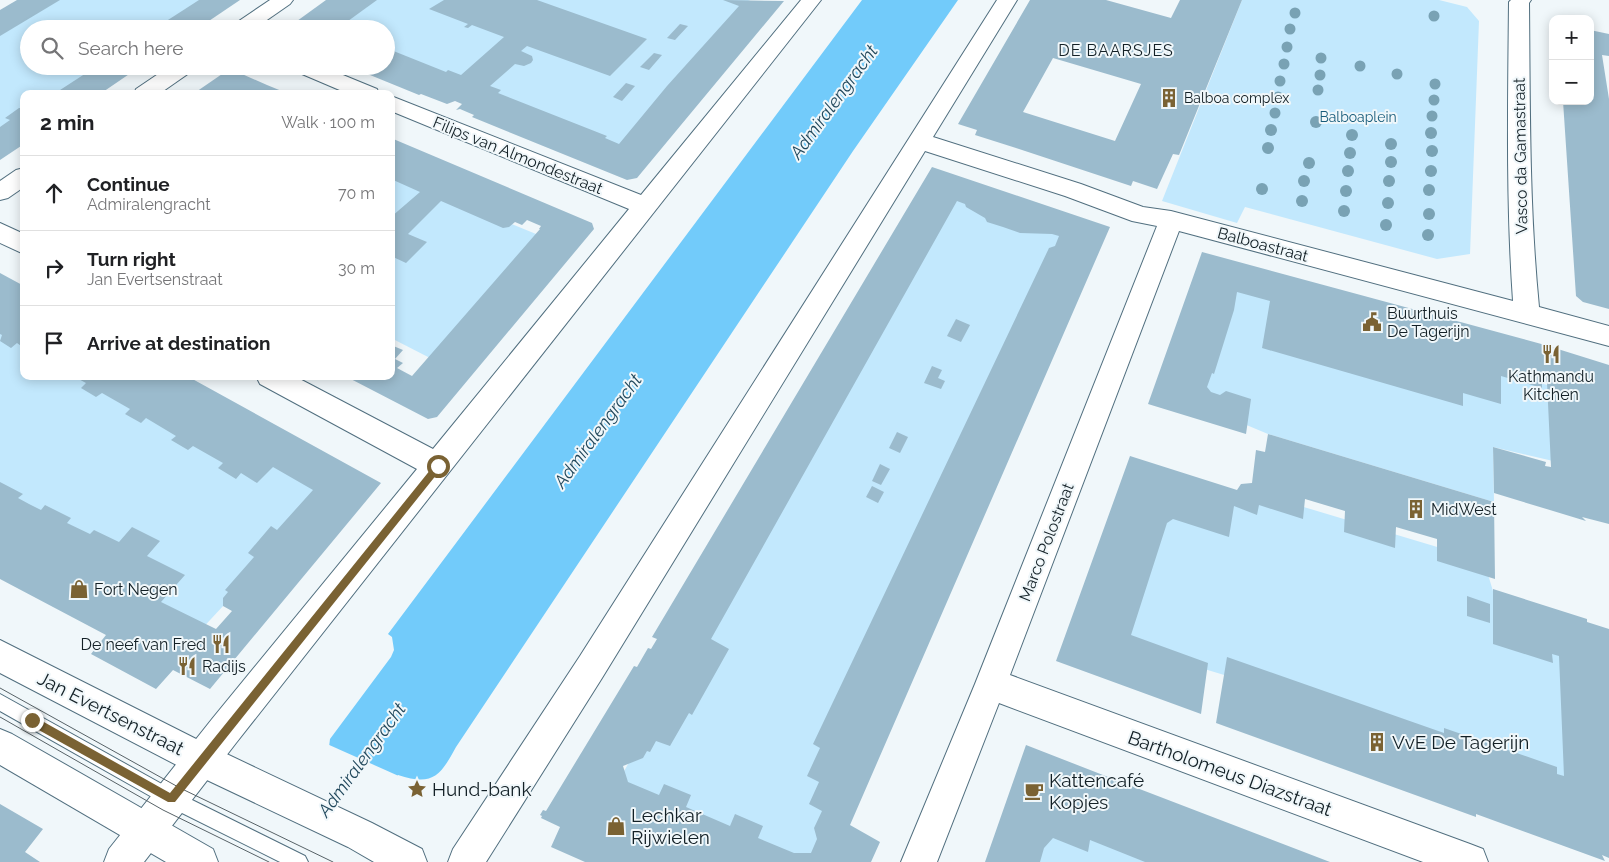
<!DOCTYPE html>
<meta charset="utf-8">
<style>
:root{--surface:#fff;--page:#f6f6f6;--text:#202124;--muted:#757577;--line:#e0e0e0}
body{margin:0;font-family:Raleway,sans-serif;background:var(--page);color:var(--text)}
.controls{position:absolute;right:15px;top:15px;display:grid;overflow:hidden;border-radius:10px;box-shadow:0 2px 12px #0003}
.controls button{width:45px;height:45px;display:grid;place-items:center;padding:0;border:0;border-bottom:1px solid var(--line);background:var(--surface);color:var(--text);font:25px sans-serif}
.stop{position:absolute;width:15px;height:15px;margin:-11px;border:4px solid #7a6233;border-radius:50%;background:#fff}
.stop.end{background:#7a6233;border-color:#fff;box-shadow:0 1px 5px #0008}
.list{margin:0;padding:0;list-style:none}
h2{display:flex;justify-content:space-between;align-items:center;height:65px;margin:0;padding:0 20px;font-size:21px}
h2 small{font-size:16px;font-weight:400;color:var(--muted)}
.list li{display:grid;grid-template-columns:32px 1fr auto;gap:15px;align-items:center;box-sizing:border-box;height:75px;padding:0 20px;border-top:1px solid var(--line)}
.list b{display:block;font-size:19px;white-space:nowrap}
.list p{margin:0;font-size:16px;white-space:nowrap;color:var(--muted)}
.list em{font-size:16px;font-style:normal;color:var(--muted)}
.icon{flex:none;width:28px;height:28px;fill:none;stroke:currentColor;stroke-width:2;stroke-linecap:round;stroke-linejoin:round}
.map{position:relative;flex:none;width:1609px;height:862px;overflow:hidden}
.search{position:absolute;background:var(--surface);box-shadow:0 2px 12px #0003;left:20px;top:20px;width:375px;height:55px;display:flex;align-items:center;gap:12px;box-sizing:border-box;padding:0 18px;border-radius:28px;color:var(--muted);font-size:19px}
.panel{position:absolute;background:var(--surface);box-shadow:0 2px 12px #0003;left:20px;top:90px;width:375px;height:290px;border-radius:10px}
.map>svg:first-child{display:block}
</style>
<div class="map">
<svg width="1609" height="862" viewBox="0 0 1609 862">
<rect width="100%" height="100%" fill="#f0f7fa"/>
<g fill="#c2e8fd">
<path d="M50 0H212L168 29H29V66H110L68 94H24V122L0 138V30Z"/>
<path d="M349 0H748L753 2 635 160 386 64V29H308Z"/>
<path d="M1242 0H1439L1467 7 1479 21 1470 254 1437 259 1245 207 1237 223 1162 201Z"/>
<path d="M391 174 553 241 430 358 391 338Z"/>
<path d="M950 191 1074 233 809 862 614 789Z"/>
<path d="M1228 279 1487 369 1555 387 1566 464 1493 447 1494 502 1268 434 1189 401Z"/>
<path d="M0 294 24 307V376H147L337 483 198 633 0 500Z"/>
<path d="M1247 490 1484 561 1504 628 1570 647 1577 782 1112 641 1151 495Z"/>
<path d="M1041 818 1158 862H1030Z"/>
</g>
<path fill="#72cbfa" d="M862 0H958L853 151 456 747C440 777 432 786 398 775L339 862H241L329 747 330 739 391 657 394 650 392 637 388 634Z"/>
<path fill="#f0f7fa" d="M327 744 401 777 342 862H238Z"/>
<g fill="#9bbbcd" fill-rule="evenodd">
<path d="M17 0H60L0 36V10Z"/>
<path d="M199 0H240L197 29H154Z"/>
<path d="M326 0H377L337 29H286Z"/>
<path d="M444 0H537L647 39 610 76 527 46 521 51 532 56 533 60 531 63 524 66 515 64 490 86 501 90 498 93 607 136 605 138 619 144 667 86 739 6 723 0 784 1 637 178 627 180 472 117 474 115 460 109 456 110 462 104 455 101 447 104 421 94 419 95 348 66H386V48L446 72 448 70 461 75 504 37 472 25 468 28 464 27 468 24 429 9Z"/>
<path d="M1030 0H1106L1171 18 1180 0H1242L1179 155 1173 154 1157 189 1133 181 1131 186 1016 148 975 135 977 130 958 124ZM1053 58 1141 84 1115 141 1023 112Z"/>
<path d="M680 24 688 26 675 40 667 38Z"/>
<path d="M1590 30 1609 34V56L1602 55 1609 99V309L1583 302 1576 296 1563 101H1590Z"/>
<path d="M654 53 662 55 649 70 640 67Z"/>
<path d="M97 66H141L100 94H51L55 91 57 92Z"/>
<path d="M233 70 267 85 289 94H193L225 72Z"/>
<path d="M626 83 635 86 622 101 613 97Z"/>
<path d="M19 108H24V144L0 160V127L10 120 5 118Z"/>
<path d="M391 138 592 223 594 229 437 417 428 419 345 376H391V345L403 350 395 359 403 363 397 368 412 376 540 229H539L541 226 527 220 522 225 515 222 509 227 503 228 441 201 408 234 427 242 406 263 391 256V217L420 192 391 179Z"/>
<path d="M932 167 1110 227 850 825 880 842 871 862H585L551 847 560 827 541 818 542 816 540 815 543 810 546 811 634 666 637 667 648 648 651 649 657 639 652 637ZM957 201 965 204 966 207 985 218 987 222 1003 227 1020 233 1052 234 1059 236 1055 246 1049 248 813 744 820 748 807 776 819 782 809 804 822 811 814 828 817 839 811 853H794L758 838 763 826 735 814 730 826 686 807 691 795 664 784 659 795 628 782 623 766 643 758 647 751 650 752 656 741 670 746 689 713 692 715 729 649 711 639Z"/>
<path d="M1202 252 1545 345 1609 365V524L1582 517 1586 521 1494 493 1493 447 1546 462 1545 466 1551 467 1547 382 1542 380V388L1501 376V404L1463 393V406L1262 348 1270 301 1237 292 1234 310 1214 374 1212 373 1207 387 1211 392 1220 395 1226 391 1251 399 1246 434 1148 404Z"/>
<path d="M0 273 24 286V348L17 343 11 348 0 341 2 335 0 334Z"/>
<path d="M956 319 970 325 961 342 947 336Z"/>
<path d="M932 366 942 370 938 378 945 381 941 389 924 383Z"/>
<path d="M73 376H187L381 483 210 689 173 670 156 689 91 654 106 635 0 579V482L23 494 18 498 29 504 41 510 45 505 71 518 67 523 90 534 94 530 119 542 132 527 160 541 147 556 185 575 161 602 216 629 232 611 223 606V598L228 592 225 590 254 557 248 553 271 526 277 530 313 490 273 467 257 483 241 473 236 479 218 468 223 463 193 446 188 450 171 440 176 436 146 418 141 423 125 414 130 409 102 393 96 397 81 388 86 383Z"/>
<path d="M897 432 908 437 900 453 889 448Z"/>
<path d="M1268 434 1494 502 1495 579 1437 561V539L1396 527 1395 548 1344 532 1345 511 1305 499 1303 519 1259 505 1257 515 1234 506 1229 537 1173 519 1167 523 1131 635 1208 663 1201 714 1056 661 1130 456 1237 490 1241 484 1252 483 1256 450 1265 452Z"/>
<path d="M880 464 890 469 881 485 872 481Z"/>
<path d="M872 486 884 492 878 503 866 497Z"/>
<path d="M1493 589 1587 619V622L1609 629V858L1602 855 1605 861 1476 814V817L1216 723 1227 657 1444 733V728L1557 767V774L1564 776 1559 656 1552 654 1553 663 1493 644Z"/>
<path d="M1467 596 1490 604V623L1467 616Z"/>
<path d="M1026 745 1103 775 1330 862H1145L1090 840 1088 852 1053 838 1044 848 1040 862H985Z"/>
<path d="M0 804 43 829 25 852 40 862H0Z"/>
</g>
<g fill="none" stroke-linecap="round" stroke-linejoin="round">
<g stroke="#516f7f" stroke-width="2">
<path id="lane" d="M0 694 178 793 305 856 308 862H280L166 805 0 711Z"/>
</g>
<g stroke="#516f7f" stroke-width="2">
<g id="street">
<path d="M270 0H293L290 4 254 29H230L233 25Z"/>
<path d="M801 0H821L236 743 144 862H104L109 849 212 719 417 469 260 384 256 376H294L433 449 629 209 391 111V96L641 195Z"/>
<path d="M997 0H1017L933 137 1081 184 1143 207 1171 211 1513 301C1506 201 1508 102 1509 2L1511 0H1531L1529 3C1530 104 1529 206 1539 307L1609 326V346L1179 231 1010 675 1470 844 1483 849 1488 862H1423L999 703 937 862H901L975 684 1157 226 1132 221 1065 196 925 151 602 678 486 862H448L453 849 580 656Z"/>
<path d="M170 66H195L192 71 159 94H134L136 89Z"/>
<path d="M292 66H321L377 89 379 94H349L295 71Z"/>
<path d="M24 168V187L8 198 0 200V181L16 170Z"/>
<path d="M0 223 24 234V254L0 243Z"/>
</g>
</g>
<g stroke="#516f7f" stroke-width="2">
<g id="secondary">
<path d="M0 640 214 748 372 823 422 849 427 862H374L348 847 190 772 0 673Z"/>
<path d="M0 729 12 734 213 849 218 862H166L0 765Z"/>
</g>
</g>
<use href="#lane" fill="#fff" fill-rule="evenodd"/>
<use href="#street" fill="#fff" fill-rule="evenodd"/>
<use href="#secondary" fill="#fff" fill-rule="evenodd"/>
<g stroke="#576267" stroke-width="1">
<path d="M0 688 180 788 333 862"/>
<path d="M0 717 163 810 269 862"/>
</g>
</g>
<g fill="#79a2b4">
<circle cx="1295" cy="13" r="5.5"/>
<circle cx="1434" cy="16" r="5.5"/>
<circle cx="1290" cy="29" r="5.5"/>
<circle cx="1287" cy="47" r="5.5"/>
<circle cx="1321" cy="58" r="5.5"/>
<circle cx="1284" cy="64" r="5.5"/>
<circle cx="1360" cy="66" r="5.5"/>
<circle cx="1397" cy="74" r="5.5"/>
<circle cx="1320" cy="75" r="5.5"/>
<circle cx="1280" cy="81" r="5.5"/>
<circle cx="1435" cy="84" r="5.5"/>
<circle cx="1318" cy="90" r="5.5"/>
<circle cx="1278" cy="97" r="5.5"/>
<circle cx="1434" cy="100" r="5.5"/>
<circle cx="1275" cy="113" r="5.5"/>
<circle cx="1432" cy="116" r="5.5"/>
<circle cx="1316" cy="122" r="6"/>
<circle cx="1271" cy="130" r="6"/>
<circle cx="1431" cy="133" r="6"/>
<circle cx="1352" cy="135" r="6"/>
<circle cx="1391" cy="144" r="6"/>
<circle cx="1268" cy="148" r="6"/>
<circle cx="1432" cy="151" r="6"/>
<circle cx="1350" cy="153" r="6"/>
<circle cx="1391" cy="162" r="6"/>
<circle cx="1309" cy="163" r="6"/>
<circle cx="1348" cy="171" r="6"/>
<circle cx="1431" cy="171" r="6"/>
<circle cx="1304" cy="181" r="6"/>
<circle cx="1389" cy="181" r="6"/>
<circle cx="1262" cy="189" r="6"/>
<circle cx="1429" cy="190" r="6"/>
<circle cx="1346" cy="191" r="6"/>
<circle cx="1302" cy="201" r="6"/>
<circle cx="1388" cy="203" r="6"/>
<circle cx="1344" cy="211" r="6"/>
<circle cx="1429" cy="214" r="6"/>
<circle cx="1386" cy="225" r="6"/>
<circle cx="1428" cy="235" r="6"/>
</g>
<path fill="#7a6233" d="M438 463 442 466 441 469 175 802H168L28 724V717H35L170 793 435 464Z"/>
<defs>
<g id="building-bare" transform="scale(1.5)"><path d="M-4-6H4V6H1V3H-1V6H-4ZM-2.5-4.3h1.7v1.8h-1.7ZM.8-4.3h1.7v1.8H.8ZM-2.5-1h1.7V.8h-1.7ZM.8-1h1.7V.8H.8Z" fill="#7a6233" stroke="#f0f7fa" stroke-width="2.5" paint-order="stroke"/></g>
<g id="civic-bare" transform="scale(1.5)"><path d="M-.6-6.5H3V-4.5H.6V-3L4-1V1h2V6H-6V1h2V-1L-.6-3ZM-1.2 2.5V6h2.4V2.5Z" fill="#7a6233" stroke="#f0f7fa" stroke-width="2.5" paint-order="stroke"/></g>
<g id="restaurant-bare" transform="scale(1.5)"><path d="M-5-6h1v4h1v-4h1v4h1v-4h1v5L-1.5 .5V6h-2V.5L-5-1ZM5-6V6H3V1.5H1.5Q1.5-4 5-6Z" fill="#7a6233" stroke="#f0f7fa" stroke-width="2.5" paint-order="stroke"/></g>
<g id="shop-bare" transform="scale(1.5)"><path d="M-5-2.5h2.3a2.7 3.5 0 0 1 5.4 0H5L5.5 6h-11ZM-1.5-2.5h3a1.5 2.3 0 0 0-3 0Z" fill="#7a6233" stroke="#f0f7fa" stroke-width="2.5" paint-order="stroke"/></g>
<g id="sight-bare" transform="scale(1.5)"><path d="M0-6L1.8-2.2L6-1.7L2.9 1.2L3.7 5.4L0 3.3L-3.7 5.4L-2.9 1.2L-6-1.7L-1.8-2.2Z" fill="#7a6233" stroke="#f0f7fa" stroke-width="2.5" paint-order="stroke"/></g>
<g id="cafe-bare" transform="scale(1.5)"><path d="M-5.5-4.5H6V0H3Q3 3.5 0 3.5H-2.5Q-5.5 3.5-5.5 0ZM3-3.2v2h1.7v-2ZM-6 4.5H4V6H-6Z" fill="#7a6233" stroke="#f0f7fa" stroke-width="2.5" paint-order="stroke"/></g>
</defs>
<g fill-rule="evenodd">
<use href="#building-bare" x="1169" y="98"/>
<use href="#civic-bare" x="1372" y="322"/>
<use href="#restaurant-bare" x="1551" y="354"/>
<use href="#building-bare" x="1416" y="509"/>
<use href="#shop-bare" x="79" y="589"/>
<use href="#restaurant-bare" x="221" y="644"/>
<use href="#restaurant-bare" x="187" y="666"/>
<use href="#building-bare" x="1377" y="742"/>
<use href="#sight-bare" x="417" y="789"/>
<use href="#cafe-bare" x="1034" y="791"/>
<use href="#shop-bare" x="616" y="826"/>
</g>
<g text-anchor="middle" stroke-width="4" stroke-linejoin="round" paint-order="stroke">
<g font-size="14" fill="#132026" stroke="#f0f7fa" text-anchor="start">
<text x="1184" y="103">Balboa complex</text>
</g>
<g font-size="14" fill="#175c7b" stroke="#f0f7fa">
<text x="1358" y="122">Balboaplein</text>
</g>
<g font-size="16" letter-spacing="1" fill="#132026" stroke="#f0f7fa">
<text x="1116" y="56">DE BAARSJES</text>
</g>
<g font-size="16" fill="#132026" stroke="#f0f7fa">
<text transform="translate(518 155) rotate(22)" y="6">Filips van Almondestraat</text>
<text transform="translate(1520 156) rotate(-91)" y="6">Vasco da Gamastraat</text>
<text transform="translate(1263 244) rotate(15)" y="6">Balboastraat</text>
<text transform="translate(1046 542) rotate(-69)" y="6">Marco Polostraat</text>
</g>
<g font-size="16" fill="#132026" stroke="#f0f7fa" text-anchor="start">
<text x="1387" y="319">Buurthuis<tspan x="1387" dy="18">De Tagerijn</tspan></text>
<text x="1551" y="382" text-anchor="middle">Kathmandu<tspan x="1551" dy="18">Kitchen</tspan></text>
<text x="1431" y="515">MidWest</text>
<text x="94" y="595">Fort Negen</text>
<text x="206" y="650" text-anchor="end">De neef van Fred</text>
<text x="202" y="672">Radijs</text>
</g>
<g font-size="18" font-style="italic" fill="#21485c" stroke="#f0f7fa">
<text transform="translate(834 102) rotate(-54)" y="6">Admiralengracht</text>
<text transform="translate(598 431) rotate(-54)" y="6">Admiralengracht</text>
<text transform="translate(362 760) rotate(-54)" y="6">Admiralengracht</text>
</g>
<g font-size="19" fill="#132026" stroke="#f0f7fa">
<text transform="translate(111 713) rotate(27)" y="7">Jan Evertsenstraat</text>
<text transform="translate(1230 773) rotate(20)" y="7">Bartholomeus Diazstraat</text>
</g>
<g font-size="19" fill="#132026" stroke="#f0f7fa" text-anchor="start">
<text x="1392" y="749">VvE De Tagerijn</text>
<text x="1049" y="787">Kattencafé<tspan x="1049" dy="22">Kopjes</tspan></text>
<text x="432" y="796">Hund-bank</text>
<text x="631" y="822">Lechkar<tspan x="631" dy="22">Rijwielen</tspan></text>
</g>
</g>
</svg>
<div class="controls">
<button>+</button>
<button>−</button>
</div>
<div class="stop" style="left:438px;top:466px"></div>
<div class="stop end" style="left:32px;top:720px"></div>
<div class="search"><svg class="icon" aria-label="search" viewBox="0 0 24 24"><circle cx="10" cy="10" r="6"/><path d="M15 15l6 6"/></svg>Search here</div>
<section class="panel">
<h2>2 min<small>Walk · 100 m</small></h2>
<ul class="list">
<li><svg class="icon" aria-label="ahead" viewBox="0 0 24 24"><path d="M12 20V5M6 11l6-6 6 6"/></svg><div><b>Continue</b><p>Admiralengracht</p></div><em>70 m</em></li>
<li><svg class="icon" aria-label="right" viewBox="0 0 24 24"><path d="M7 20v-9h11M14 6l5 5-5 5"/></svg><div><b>Turn right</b><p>Jan Evertsenstraat</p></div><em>30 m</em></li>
<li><svg class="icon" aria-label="arrive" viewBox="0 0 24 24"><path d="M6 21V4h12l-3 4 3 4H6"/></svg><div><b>Arrive at destination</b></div></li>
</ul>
</section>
</div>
